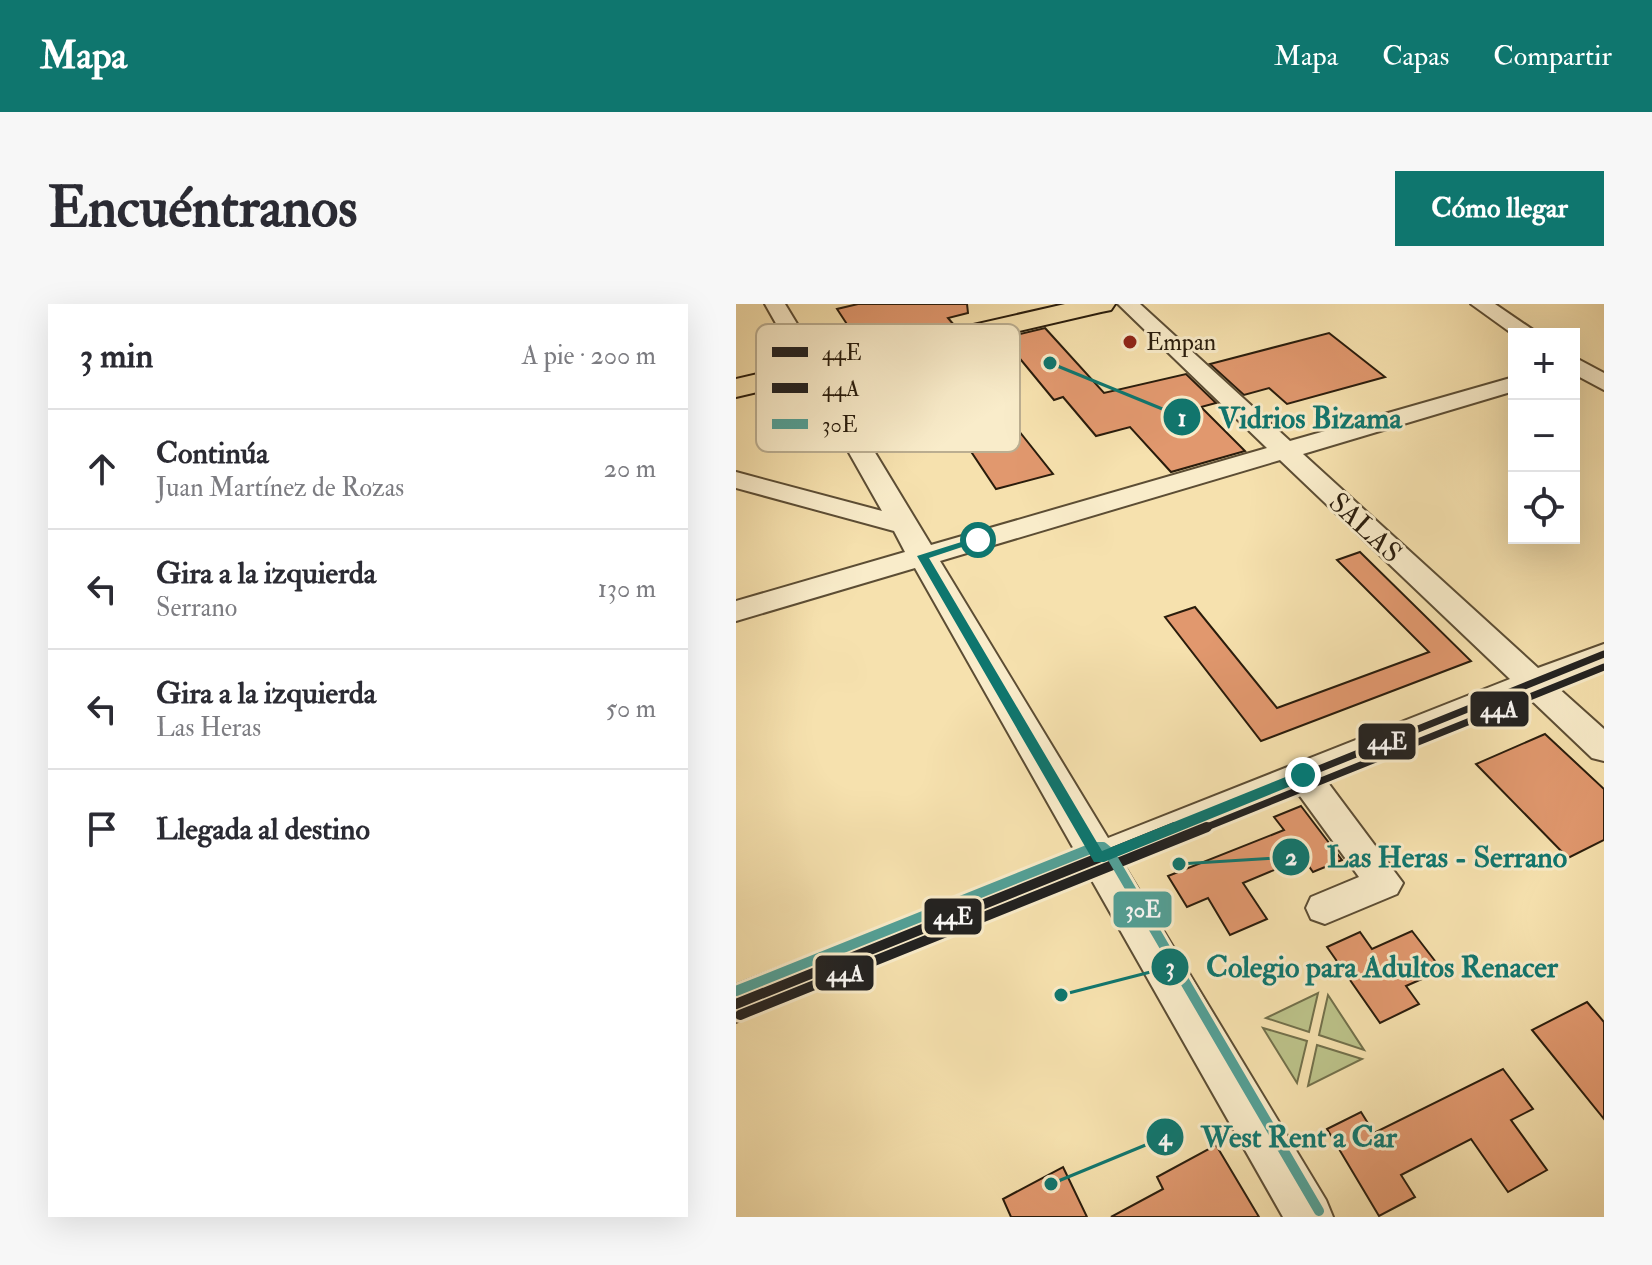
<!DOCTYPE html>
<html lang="es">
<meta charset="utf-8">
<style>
:root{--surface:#fff;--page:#f7f7f7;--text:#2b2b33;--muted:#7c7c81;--line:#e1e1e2;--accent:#0f766e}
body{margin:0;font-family:"IM FELL Double Pica",serif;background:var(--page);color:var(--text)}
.controls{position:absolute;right:24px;top:24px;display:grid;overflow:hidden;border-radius:0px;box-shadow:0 8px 32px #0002}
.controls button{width:72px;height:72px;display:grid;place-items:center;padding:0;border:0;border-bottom:2px solid var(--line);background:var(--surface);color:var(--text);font:40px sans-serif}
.stop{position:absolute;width:24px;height:24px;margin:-18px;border:6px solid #0f766e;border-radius:50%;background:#fff}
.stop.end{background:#0f766e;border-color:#fff;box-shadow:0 2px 8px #0008}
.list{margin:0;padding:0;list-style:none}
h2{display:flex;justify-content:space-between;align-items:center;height:104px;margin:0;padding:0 32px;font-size:34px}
h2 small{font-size:26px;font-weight:400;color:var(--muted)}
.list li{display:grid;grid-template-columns:52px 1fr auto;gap:24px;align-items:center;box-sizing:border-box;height:120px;padding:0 32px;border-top:2px solid var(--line)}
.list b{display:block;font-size:30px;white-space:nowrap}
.list p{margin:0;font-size:26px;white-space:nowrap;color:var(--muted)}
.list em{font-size:26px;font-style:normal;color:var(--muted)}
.icon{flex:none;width:44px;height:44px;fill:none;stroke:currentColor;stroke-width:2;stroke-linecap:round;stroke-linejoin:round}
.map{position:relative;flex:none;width:868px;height:913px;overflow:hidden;border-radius:0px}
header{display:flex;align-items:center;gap:48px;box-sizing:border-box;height:112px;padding:0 40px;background:var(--accent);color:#fff}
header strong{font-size:38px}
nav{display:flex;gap:44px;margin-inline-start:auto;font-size:28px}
.intro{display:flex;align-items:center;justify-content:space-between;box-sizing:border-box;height:192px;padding:0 48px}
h1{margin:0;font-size:56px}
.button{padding:20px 36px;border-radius:0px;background:var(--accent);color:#fff;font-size:28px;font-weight:700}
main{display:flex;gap:48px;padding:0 48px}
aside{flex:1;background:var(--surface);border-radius:0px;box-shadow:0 8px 32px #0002}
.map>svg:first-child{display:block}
</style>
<header>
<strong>Mapa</strong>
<nav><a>Mapa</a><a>Capas</a><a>Compartir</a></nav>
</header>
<div class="intro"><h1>Encuéntranos</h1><a class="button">Cómo llegar</a></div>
<main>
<aside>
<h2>3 min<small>A pie · 200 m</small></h2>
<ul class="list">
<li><svg class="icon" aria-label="ahead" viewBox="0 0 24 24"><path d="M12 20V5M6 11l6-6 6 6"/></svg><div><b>Continúa</b><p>Juan Martínez de Rozas</p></div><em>20 m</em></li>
<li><svg class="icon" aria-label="left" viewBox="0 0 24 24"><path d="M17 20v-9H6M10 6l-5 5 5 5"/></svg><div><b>Gira a la izquierda</b><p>Serrano</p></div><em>130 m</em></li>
<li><svg class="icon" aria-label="left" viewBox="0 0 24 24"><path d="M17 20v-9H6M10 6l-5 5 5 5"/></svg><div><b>Gira a la izquierda</b><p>Las Heras</p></div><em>50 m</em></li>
<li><svg class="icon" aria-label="arrive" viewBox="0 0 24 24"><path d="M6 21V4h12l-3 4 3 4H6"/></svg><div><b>Llegada al destino</b></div></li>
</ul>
</aside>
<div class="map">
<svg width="868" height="913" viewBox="0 0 868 913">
<rect width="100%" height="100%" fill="#f6e1ae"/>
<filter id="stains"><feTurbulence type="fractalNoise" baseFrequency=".0025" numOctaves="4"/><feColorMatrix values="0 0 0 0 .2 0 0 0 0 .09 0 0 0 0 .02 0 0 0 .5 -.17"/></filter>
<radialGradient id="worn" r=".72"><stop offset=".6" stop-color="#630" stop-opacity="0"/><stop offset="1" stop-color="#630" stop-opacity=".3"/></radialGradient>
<g fill="#bcc38a" stroke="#72704b" stroke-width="2">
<path d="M582 689 573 728 530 714Z"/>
<path d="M592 691 628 746 583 731Z"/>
<path d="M527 724 571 737 561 779Z"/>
<path d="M581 741 626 755 572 782Z"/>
</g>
<g fill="#e1986e" stroke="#291c0c" stroke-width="2">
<path d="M122 0H231L232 9 212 14 218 21 187 28 181 21 120 34 101 5Z"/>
<path d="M309 24 368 89 450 70 480 99 465 103 509 147 435 168 394 123 360 132 327 93 318 96 267 34Z"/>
<path d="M593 29 649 73 551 100 533 84 508 91 474 60Z"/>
<path d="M271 116 276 123 279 122 317 170 260 185 224 131Z"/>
<path d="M624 248 735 357 525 437 429 313 459 303 541 404 693 348 601 256Z"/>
<path d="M809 430 868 485V536L832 554 740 460Z"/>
<path d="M565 502 606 556 577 568 567 554 507 579 531 615 494 631 472 594 451 603 432 572 548 526 538 513Z"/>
<path d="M676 627 706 666 670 682 683 700 644 719 591 643 624 628 636 645Z"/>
<path d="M851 698 868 718V815L796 726Z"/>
<path d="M767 765 797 805 775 816 811 866 772 888 735 835 665 871 679 893 643 912 591 825 625 808 638 829Z"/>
<path d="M480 841 523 913H375L427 885 421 873Z"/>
<path d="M327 863 351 913H275L267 895Z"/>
</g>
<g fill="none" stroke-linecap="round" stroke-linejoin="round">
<g stroke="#5c4d34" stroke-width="4">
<g id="minor">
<path d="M29 0H49L195 241 531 144 382 0H404L554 137 778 73V87L567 150 802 364 868 340V362L820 382 868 425V457L856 454 792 393 590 476 667 579 661 590 589 620 575 615 570 604 575 593 623 573 561 488 387 560 590 896 597 913H547L354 573 0 718V681L339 547 179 264 0 317V297L169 248 158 227 0 184V168L146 207ZM544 156 774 375 372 534 204 257Z"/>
<path d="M735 0H759L803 30 778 31Z"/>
<path d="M838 53 868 69V86L838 70Z"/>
</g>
</g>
<g stroke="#291c0c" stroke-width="4">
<path id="major" d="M329 0H379L375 6 365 8 0 93V75Z"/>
</g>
<use href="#minor" fill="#f9ecca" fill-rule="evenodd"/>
<use href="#major" fill="#f6e1ae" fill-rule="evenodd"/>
<g stroke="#f9ecca" stroke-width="13">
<path id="bus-1-far1" d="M434 525 868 350"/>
</g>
<g stroke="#f9ecca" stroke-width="16">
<path id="bus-1" d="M0 700 439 523"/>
</g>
<g stroke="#f9ecca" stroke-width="13">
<path id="bus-2-far1" d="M466 525 868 363"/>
</g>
<g stroke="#f9ecca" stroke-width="16">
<path id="bus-2" d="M4 711 471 523"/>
</g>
<g stroke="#f9ecca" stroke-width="16">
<path id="bus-3" d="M0 687 359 543H367L373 548 583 907"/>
</g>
<use href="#bus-1-far1" stroke="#212121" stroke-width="7"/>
<use href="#bus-1" stroke="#212121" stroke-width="10"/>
<use href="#bus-2-far1" stroke="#212121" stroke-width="7"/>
<use href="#bus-2" stroke="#212121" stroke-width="10"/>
<use href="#bus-3" stroke="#53a096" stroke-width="10"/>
</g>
<path fill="#0f766e" d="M238 234 247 236 193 254 366 547 562 468H572V475L368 558H358L181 252Z"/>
<circle fill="#8f2418" stroke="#f9ecca" stroke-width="3" cx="394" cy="38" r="8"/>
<g text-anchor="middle" stroke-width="6" stroke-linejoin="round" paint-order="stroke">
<g font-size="24" fill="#291c0c" stroke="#f9ecca" text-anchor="start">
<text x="410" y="46">Empan</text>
</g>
<g font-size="28" fill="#291c0c" stroke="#f9ecca">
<text transform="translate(630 223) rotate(43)" y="10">SALAS</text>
</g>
</g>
<rect x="20" y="20" width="264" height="128" rx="12" fill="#f9ecca" stroke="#bbae91" stroke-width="2"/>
<rect x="36" y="43" width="36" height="10" fill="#212121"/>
<rect x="36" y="79" width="36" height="10" fill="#212121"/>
<rect x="36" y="115" width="36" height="10" fill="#53a096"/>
<g font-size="22" fill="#291c0c">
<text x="86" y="56">44E</text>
<text x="86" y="92">44A</text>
<text x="86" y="128">30E</text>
</g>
<path fill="none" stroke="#0f766e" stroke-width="3" d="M314 59L446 113M443 560L555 553M325 691L434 663M315 880L429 833"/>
<g fill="#0f766e" stroke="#f9ecca" stroke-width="3">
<circle cx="314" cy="59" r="8"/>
<circle cx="443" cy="560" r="8"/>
<circle cx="325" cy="691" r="8"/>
<circle cx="315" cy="880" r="8"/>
<circle cx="446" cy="113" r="20"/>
<circle cx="555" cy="553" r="20"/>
<circle cx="434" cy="663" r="20"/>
<circle cx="429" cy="833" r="20"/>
</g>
<g font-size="24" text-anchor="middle" font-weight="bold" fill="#fff">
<text x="446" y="122">1</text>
<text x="555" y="561">2</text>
<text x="434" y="671">3</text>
<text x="429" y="841">4</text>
</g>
<g font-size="30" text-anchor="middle" font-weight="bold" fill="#0f766e" stroke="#f9ecca" stroke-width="6" stroke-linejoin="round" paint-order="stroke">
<text x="574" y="124">Vidrios Bizama</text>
<text x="711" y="563">Las Heras - Serrano</text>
<text x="646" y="673">Colegio para Adultos Renacer</text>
<text x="563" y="843">West Rent a Car</text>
</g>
<g stroke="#f9ecca" stroke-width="3">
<rect x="733" y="386" width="61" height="38" rx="8" fill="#212121"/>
<rect x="621" y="418" width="60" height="39" rx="8" fill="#212121"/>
<rect x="376" y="586" width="61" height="39" rx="8" fill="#53a096"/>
<rect x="187" y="593" width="60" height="39" rx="8" fill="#212121"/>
<rect x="78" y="650" width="61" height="38" rx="8" fill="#212121"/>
</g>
<g font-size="22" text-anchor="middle" font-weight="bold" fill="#fff">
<text x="763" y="413">44A</text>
<text x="651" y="445">44E</text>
<text x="407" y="613">30E</text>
<text x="217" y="620">44E</text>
<text x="109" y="677">44A</text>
</g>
<rect width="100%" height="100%" filter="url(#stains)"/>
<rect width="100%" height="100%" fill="url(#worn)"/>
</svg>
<div class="controls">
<button>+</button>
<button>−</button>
<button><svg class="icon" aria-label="locate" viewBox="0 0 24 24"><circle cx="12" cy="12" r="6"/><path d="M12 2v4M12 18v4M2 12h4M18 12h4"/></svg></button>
</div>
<div class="stop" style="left:242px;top:236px"></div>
<div class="stop end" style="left:567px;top:471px"></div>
</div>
</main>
